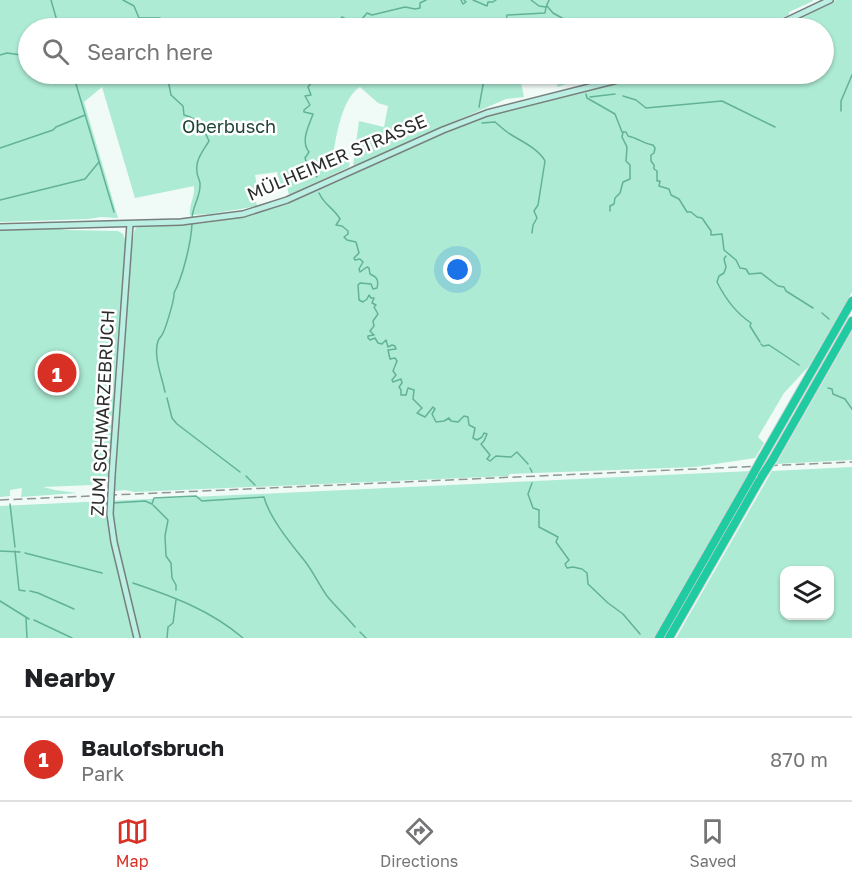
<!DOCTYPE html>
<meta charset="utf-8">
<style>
:root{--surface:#fff;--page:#f2f2f2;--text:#202124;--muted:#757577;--line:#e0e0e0;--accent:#d93025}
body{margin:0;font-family:"Golos Text",sans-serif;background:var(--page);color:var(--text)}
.controls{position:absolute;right:18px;bottom:18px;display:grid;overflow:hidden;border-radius:12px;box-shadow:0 2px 4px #0004}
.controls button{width:54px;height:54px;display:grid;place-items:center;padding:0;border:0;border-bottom:2px solid var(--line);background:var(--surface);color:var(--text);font:30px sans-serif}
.you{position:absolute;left:458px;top:270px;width:21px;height:21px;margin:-15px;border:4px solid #fff;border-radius:50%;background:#1a73e8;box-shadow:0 0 0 9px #1a73e833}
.badge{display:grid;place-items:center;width:39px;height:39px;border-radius:50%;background:var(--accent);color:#fff;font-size:20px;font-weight:700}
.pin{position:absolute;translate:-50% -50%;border:3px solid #fff;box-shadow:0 2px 6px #0006}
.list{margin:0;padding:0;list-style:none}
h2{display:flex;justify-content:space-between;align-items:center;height:78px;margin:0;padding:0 24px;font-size:26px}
h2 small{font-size:20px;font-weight:400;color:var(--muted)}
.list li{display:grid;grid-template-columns:39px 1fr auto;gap:18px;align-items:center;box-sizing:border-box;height:84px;padding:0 24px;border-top:2px solid var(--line)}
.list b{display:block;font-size:22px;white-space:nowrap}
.list p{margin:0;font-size:20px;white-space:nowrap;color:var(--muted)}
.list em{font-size:20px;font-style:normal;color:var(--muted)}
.icon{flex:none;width:33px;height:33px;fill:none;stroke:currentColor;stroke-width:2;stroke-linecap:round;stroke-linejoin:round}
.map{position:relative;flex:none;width:852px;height:638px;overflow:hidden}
.search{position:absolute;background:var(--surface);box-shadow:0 2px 4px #0004;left:18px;right:18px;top:18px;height:66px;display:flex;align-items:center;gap:15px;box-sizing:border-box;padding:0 21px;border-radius:33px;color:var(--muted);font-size:22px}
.sheet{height:162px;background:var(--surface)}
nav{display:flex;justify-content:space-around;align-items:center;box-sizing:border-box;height:84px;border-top:2px solid var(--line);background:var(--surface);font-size:16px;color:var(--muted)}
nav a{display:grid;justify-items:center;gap:3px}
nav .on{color:var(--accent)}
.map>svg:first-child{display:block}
</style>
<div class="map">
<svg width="852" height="638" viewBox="0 0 852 638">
<rect width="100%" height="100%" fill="#f0faf6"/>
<g fill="#adebd4" fill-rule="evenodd">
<path d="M0 0H813V1L789 12V15L758 28H28V74H537L520 78 524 97 506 99 353 166 359 121 384 127 388 106 378 103 360 87C342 98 336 136 333 156L350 159 349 167 289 195 287 187 281 188 277 172 255 175 258 191 254 192 257 206 211 214 190 215C189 205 195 197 194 186L135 198 102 87 84 102 118 218 101 217 88 219 0 222Z"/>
<path d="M836 0H852V292L809 366 784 393 758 437 764 443 755 458 695 467 509 474V476L134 492 125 490 115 491V482L103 483 93 480 92 485 43 487 55 490 77 493 21 497 22 488 10 490V496L0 497V229L52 227 66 230 118 231 123 234 126 242H132L135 229 138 227C174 225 212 225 247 215 330 193 404 146 484 116 504 109 525 107 546 102L551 99 650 74H824V28H777Z"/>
<path d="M539 74H623L576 84 575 81 558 87 556 83H549L544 79 541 80Z"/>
<path d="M852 331V460L776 464Z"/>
<path d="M852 467V638H676L772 471ZM784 570H830V616H784Z"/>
<path d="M751 471 654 638H0V506Z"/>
</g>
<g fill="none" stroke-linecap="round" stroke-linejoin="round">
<g stroke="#62b298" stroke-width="1.5">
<path d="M51 0 59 28"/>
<path d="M123 0 134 6 139 18H160L164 22 172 23 174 26 179 25 186 28"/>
<path d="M461 0 463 4 466 2 464 0"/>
<path d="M473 0 487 6 488 2H493L496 0"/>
<path d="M531 0 539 6 546 7 549 0"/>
<path d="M547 6 553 13 571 23 573 26 571 28"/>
<path d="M321 28 331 20 339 21"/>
<path d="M341 28 339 21 342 17C356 25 356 27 367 13L372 15 405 7 415 9 420 8V3L426 0"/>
<path d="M505 28 507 15 545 13 546 7"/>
<path d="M0 55 7 53 28 56"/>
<path d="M73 74 114 212"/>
<path d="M168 74 167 75 171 95 183 106 184 115C200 119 203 128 209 141 203 151 195 160 197 172 197 177 201 181 200 186 200 198 192 207 192 219"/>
<path d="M313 74 315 78 308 87 311 95 305 96 310 105 304 110V112L313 114C309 126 300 141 309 152L305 158 307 164 317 177"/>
<path d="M578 74 581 79"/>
<path d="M586 94 587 98 615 114 622 132H626L628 136C638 138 644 144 653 145L655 148 654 153 651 155V161L654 165V169L657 171V181H660L659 186 669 189 671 195 679 199 687 212H691L697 217 702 218 711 231V235L722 234 724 250 736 260 740 268 746 269 749 274 761 273 778 286 784 287 786 291 813 308"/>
<path d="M623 96 636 100 646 108 722 101 775 127"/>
<path d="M590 97 615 94"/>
<path d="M479 107 485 74"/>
<path d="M841 111V101L852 75"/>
<path d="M482 123 495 122C500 126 505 131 510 134 521 141 539 149 545 161L538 205 534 211 537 218 533 225 532 233"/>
<path d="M0 148 53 130 56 127 85 115"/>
<path d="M319 193C325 206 333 207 340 219L336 225 342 226 348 231V234L344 237 347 240 356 242 359 253 354 258 355 260 360 259 363 262 359 269 360 272 367 267 369 268 370 274C377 277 379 280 377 288L373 289 371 284 360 283 358 285 359 300 363 302 367 299 369 295 371 298H374L372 303 376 305 374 307 378 314 373 321 374 326 370 331 374 335 368 336V338L370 340 375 338 378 343 382 344 386 340 388 347 392 345 395 346 396 349 388 350 390 359 395 358 397 361 393 371 396 375 392 380 393 382 401 379 402 383 399 387 401 390V395H406L408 388 414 390 413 399 422 408 417 413 425 417 433 407 435 409 432 414 436 422 444 421 449 418 451 421 458 422 464 416 468 417 469 425 475 428 473 438 477 440 482 437 484 433 487 434 484 441 481 444 490 455 487 459 490 461 496 456 511 457 517 452 528 464"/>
<path d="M0 200 85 179 99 162"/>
<path d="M610 211V206L614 204 615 198 620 193 623 182 630 179V165L626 161 627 147 622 137 623 132"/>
<path d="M726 256 724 259 726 267 724 273 719 276 717 282C725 298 736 313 751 323L750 326 760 342"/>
<path d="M822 313 829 319"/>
<path d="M761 344 763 346 769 345 799 365"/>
<path d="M828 388 832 389 833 394 845 399 852 409"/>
<path d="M165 392C162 377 153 356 158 341 159 338 162 336 163 333 166 327 175 298 174 293 183 276 191 243 192 224"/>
<path d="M167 398 172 418 177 424 240 472"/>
<path d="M530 468 532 472"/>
<path d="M246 476 255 485"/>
<path d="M532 483 528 494 533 508 539 510V527L558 537 556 542 569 560 565 564 567 568 573 567 582 569 587 573 588 584 608 603 623 614 640 634"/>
<path d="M100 502 107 503"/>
<path d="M112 503 145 501 152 504 154 498 196 496 202 501 264 497C269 517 291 544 304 560 313 571 319 585 327 596 336 607 346 616 355 627"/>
<path d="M10 504 15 547"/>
<path d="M153 505 168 520 165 536 166 556 171 563 172 578 176 585V590"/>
<path d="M0 551 20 552"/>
<path d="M15 551 19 590 25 591"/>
<path d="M25 553 102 573"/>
<path d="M133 583C174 597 210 610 243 638"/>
<path d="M30 591 38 593 74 609"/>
<path d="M0 601 29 619"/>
<path d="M26 618 27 638"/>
<path d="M34 620 72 638"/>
<path d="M360 632 366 638"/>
<path d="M167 638 168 627 173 623 176 600"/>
</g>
<g stroke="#77807c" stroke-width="8">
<g id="secondary">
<path d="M771 28 830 0"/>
<path d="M0 227 181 222 243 214 287 200 443 130 487 113 641 74"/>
<path d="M112 475 130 224"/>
<path d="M110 514 114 542 137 638"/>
</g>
</g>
<g stroke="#d4d5d5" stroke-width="10">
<g id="highway">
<path d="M762 458 852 301"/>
<path d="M773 459 852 321"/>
<path d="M659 638 752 476"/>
<path d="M669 638 762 476"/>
</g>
</g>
<use href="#secondary" stroke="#bcefe3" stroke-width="5"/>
<use href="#highway" stroke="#21cba1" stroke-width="8"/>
<path stroke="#8e9592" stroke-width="1.5" stroke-dasharray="9 4.5" stroke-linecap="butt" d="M0 500 852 462"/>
<g stroke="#77807c" stroke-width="8" stroke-linecap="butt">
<path id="secondary-bridge" d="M110 514 112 475"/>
</g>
<g stroke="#d4d5d5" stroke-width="10" stroke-linecap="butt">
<g id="highway-bridge">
<path d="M752 476 762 458"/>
<path d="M762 476 773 459"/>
</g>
</g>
<use href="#secondary-bridge" stroke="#bcefe3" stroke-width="5"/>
<use href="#highway-bridge" stroke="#21cba1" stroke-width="8"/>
</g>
<g text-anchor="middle" stroke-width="5" stroke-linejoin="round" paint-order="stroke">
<g font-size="18" fill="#1e4337" stroke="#fff">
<text x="229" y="133">Oberbusch</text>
</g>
<g font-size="18" fill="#2a2d2c" stroke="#fff">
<text transform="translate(337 158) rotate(-23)" y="6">MÜLHEIMER STRASSE</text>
<text transform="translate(103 413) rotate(-87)" y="6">ZUM SCHWARZEBRUCH</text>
</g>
</g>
</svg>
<div class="controls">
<button><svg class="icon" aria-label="layers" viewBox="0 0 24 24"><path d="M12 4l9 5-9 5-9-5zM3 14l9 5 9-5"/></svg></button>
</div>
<div class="you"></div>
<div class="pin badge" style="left:57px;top:373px">1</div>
<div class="search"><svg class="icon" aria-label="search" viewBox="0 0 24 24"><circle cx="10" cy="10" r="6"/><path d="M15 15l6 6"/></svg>Search here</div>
</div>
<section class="sheet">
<h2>Nearby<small></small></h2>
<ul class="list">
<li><span class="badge">1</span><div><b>Baulofsbruch</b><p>Park</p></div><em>870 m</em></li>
</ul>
</section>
<nav>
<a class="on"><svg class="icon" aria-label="map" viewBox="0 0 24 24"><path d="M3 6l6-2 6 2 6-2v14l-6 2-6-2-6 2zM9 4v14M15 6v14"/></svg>Map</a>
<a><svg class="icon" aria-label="directions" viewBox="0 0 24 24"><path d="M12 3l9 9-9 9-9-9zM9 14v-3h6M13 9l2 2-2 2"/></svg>Directions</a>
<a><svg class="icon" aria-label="saved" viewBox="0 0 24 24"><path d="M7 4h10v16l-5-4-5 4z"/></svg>Saved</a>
</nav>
